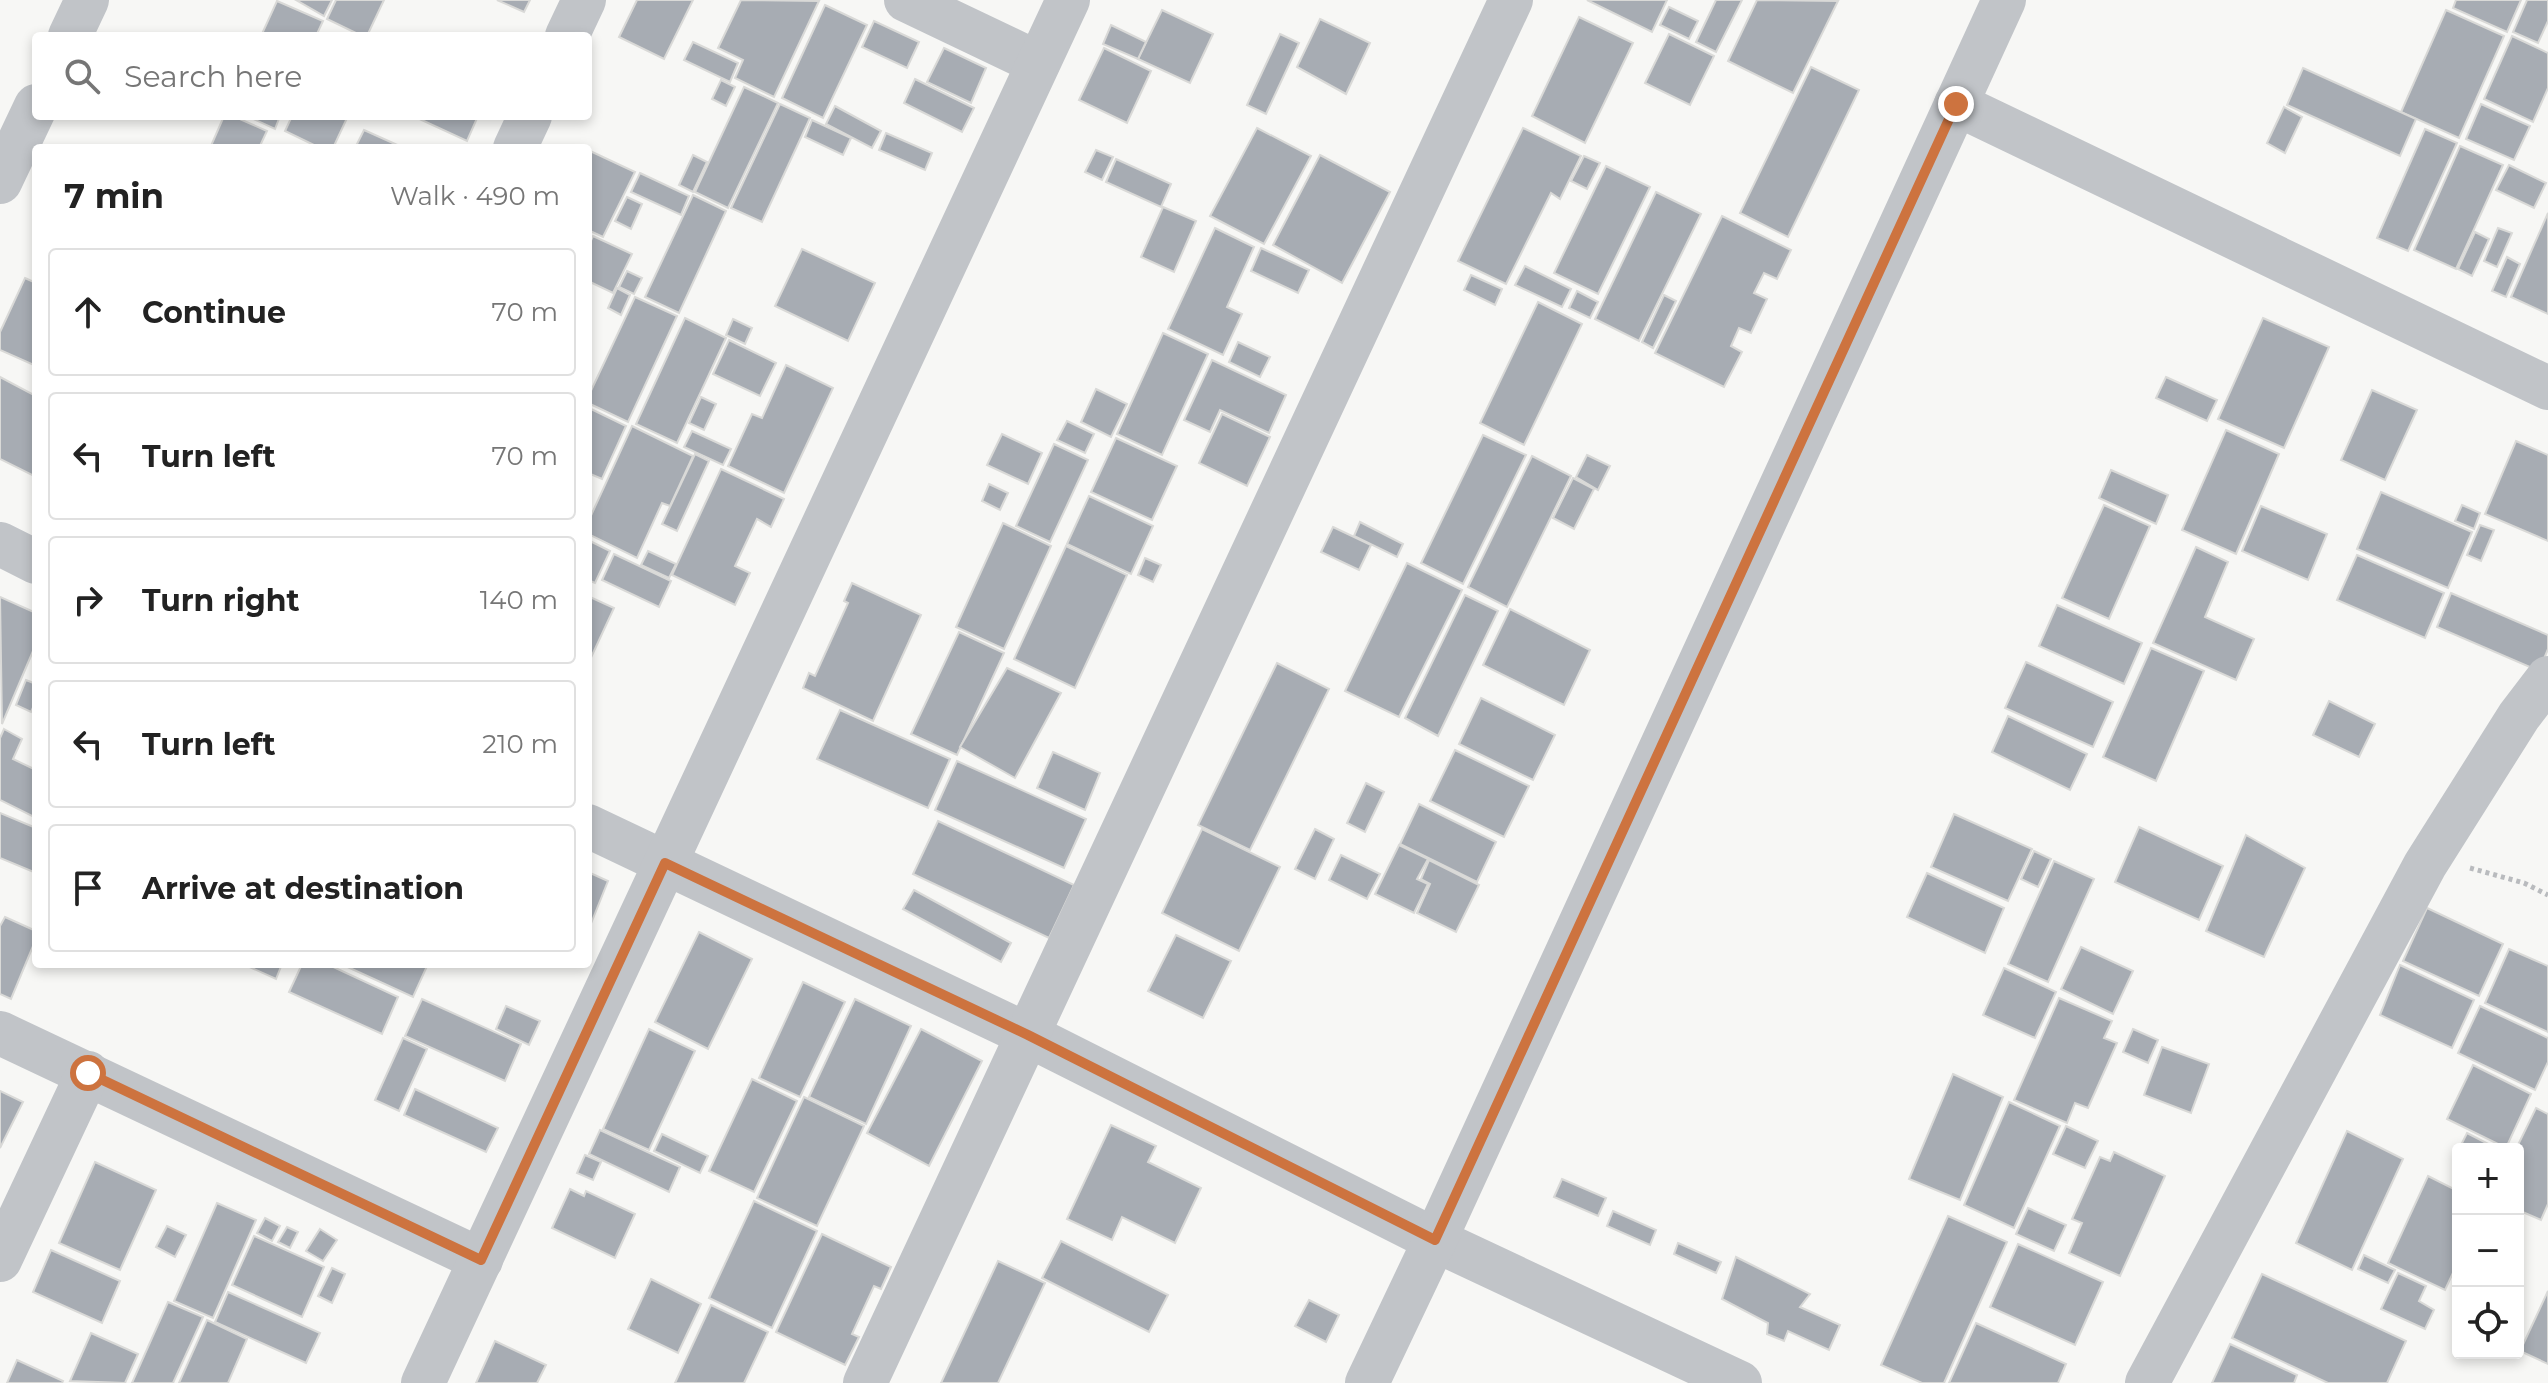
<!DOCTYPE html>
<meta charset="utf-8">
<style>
:root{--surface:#fff;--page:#f2f2f2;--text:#222;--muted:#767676;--line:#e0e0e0}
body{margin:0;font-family:Montserrat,sans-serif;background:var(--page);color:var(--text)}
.controls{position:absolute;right:24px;bottom:24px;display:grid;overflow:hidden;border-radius:8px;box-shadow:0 4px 12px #0003}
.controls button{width:72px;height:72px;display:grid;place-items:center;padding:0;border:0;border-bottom:2px solid var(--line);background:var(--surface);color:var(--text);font:40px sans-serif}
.stop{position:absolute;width:24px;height:24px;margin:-18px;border:6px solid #cd733f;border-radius:50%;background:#fff}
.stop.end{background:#cd733f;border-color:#fff;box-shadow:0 2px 8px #0008}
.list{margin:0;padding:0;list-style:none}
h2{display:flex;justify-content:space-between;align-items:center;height:104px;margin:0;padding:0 32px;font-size:34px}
h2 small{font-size:26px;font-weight:400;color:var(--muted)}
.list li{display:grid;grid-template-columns:52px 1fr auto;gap:24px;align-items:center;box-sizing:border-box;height:128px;margin:0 16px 16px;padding:0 16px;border:2px solid var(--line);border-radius:8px}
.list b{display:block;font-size:30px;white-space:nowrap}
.list em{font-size:26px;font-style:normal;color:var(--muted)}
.icon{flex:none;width:44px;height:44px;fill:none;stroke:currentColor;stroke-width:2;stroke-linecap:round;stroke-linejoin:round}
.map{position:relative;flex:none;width:2548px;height:1383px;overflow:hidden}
.search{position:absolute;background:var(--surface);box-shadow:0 4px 12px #0003;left:32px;top:32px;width:560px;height:88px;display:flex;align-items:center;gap:20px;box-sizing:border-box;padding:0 28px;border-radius:8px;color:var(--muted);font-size:30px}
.panel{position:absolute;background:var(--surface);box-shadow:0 4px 12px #0003;left:32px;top:144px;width:560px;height:824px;border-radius:8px}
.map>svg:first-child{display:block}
</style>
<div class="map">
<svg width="2548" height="1383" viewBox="0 0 2548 1383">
<rect width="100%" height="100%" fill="#f7f7f5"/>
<g fill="#a7acb3" stroke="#d9d9d7" stroke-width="2">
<path d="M296 0H332L324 16Z"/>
<path d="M336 0H384L367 36H362L327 19Z"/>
<path d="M497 0H530L524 12Z"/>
<path d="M637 0H693L664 59 619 37Z"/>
<path d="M741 0 819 1 774 97 735 78 743 60 718 48Z"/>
<path d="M1587 0H1667L1652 32Z"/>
<path d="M1716 0H1742L1716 52 1696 42Z"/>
<path d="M1757 0 1838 1 1793 93 1728 61Z"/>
<path d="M2456 0H2521L2507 32 2453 8Z"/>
<path d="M2527 0H2548V21L2538 43 2513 32Z"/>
<path d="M277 1 323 21 316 36H261Z"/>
<path d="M825 5 867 25 823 118 782 98Z"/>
<path d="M1669 7 1698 21 1689 39 1660 25Z"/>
<path d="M1162 10 1213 34 1190 83 1138 59Z"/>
<path d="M2446 10 2504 36 2459 138 2401 112Z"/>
<path d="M1579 17 1633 43 1585 143 1532 116Z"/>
<path d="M1320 19 1370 43 1346 94 1297 67Z"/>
<path d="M874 21 919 42 907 68 862 47Z"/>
<path d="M1111 25 1146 42 1138 59 1103 44Z"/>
<path d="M1280 34 1299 43 1266 114 1247 105Z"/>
<path d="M1669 34 1714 56 1690 105 1645 83Z"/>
<path d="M2512 36 2548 53V88L2533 122 2484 99Z"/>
<path d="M693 42 738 63 730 82 684 60Z"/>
<path d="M944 48 986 68 971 103 927 82Z"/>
<path d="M1104 48 1151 71 1127 123 1079 100Z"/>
<path d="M1811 67 1859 90 1788 237 1740 213Z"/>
<path d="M2303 68 2416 119 2400 156 2287 105Z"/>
<path d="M915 79 974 108 962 132 904 103Z"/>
<path d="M721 80 735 87 726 106 712 99Z"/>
<path d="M744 87 778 103 728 208 695 192Z"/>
<path d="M780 104 810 118 762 222 731 208Z"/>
<path d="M2481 104 2530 126 2514 160 2466 139Z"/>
<path d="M835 106 881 131 872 148 826 124Z"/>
<path d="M2284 107 2302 117 2285 153 2267 143Z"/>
<path d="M224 116H233L267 131 259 148H210Z"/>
<path d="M247 116H280L275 129Z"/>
<path d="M292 116H348L333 148H320L285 131Z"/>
<path d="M413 116H478L467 141Z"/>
<path d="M812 120 851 138 843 155 805 137Z"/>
<path d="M1257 128 1311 156 1264 244 1210 216Z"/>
<path d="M1523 128 1581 156 1560 199 1551 193 1506 284 1458 261Z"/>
<path d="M2425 129 2457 143 2408 251 2377 238Z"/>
<path d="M364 130 404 148H355Z"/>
<path d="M886 133 932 153 925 170 879 150Z"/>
<path d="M2460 146 2503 165 2456 269 2414 250Z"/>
<path d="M588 150 635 172 603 237 588 230Z"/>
<path d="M1096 150 1113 157 1102 180 1085 172Z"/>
<path d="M693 155 707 162 693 192 679 185Z"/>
<path d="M1320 155 1390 192 1342 283 1273 245Z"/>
<path d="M1584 156 1600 163 1587 189 1571 181Z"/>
<path d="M1116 159 1171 184 1161 207 1106 182Z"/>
<path d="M2509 165 2546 183 2534 208 2496 190Z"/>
<path d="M1606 166 1650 187 1598 294 1554 273Z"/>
<path d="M640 173 689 196 681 215 631 192Z"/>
<path d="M1656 192 1701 214 1639 341 1595 319Z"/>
<path d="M693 195 726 211 679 313 645 297Z"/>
<path d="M627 197 642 204 631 229 615 221Z"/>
<path d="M1163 207 1196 221 1174 272 1141 257Z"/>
<path d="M2548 213V314L2511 297Z"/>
<path d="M1722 216 1791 250 1777 279 1764 273 1754 293 1767 299 1751 333 1739 328 1731 346 1742 352 1724 387 1655 353Z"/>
<path d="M1215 228 1254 247 1227 307 1242 314 1223 355 1168 329Z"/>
<path d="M2498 228 2512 233 2497 267 2484 261Z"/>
<path d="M2475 232 2489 239 2472 276 2458 269Z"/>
<path d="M593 236 632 254 613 293 588 281V247Z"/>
<path d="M1261 248 1309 270 1298 293 1251 271Z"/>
<path d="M802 249 875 283 848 341 775 306Z"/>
<path d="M2507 257 2520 264 2506 297 2492 291Z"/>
<path d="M1525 266 1571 289 1562 307 1515 285Z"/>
<path d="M627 271 642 278 634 294 619 287Z"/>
<path d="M1471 275 1502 289 1495 305 1464 290Z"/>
<path d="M25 278 36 283V366L0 350V332Z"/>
<path d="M617 288 630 295 621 315 608 308Z"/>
<path d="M1577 291 1598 302 1590 318 1569 308Z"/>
<path d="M1664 295 1676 301 1653 348 1642 342Z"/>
<path d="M635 297 677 316 628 422 588 403V397Z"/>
<path d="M1538 302 1582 324 1524 445 1480 423Z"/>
<path d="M685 318 726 338 677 443 636 424Z"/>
<path d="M2263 318 2329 347 2284 448 2218 419Z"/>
<path d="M733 319 752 328 745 344 726 335Z"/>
<path d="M1163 333 1208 354 1162 455 1117 434Z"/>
<path d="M729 340 776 363 760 396 713 374Z"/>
<path d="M1238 342 1270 357 1260 377 1229 362Z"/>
<path d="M1212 360 1286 395 1269 433 1220 410 1210 432 1184 420Z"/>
<path d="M786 365 833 388 784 493 728 466 752 414 762 418Z"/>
<path d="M0 377 36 396V477L0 459Z"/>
<path d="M2166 377 2217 400 2207 421 2156 398Z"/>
<path d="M1096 389 1127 404 1111 437 1081 422Z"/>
<path d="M2372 390 2417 410 2385 480 2341 460Z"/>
<path d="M701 397 716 404 704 430 689 423Z"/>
<path d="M589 408 626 426 602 479 588 473Z"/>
<path d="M1222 414 1270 437 1247 486 1199 463Z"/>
<path d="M1067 421 1094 434 1085 453 1057 440Z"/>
<path d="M632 426 693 456 670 506 662 503 637 558 588 534V522Z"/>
<path d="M2226 430 2279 454 2236 554 2182 530Z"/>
<path d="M692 431 731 449 723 465 684 447Z"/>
<path d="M1002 434 1042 453 1028 484 987 465Z"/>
<path d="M1483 435 1526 455 1463 584 1421 563Z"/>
<path d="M1116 438 1177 466 1152 520 1091 492Z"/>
<path d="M2516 441 2548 455V541L2485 514Z"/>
<path d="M1054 444 1088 460 1050 542 1016 526Z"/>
<path d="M695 454 709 461 677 531 662 524Z"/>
<path d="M1587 455 1610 466 1598 490 1576 477Z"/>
<path d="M1532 456 1571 476 1507 607 1468 587Z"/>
<path d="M721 469 784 499 771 527 757 519 735 566 750 573 735 605 672 575Z"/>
<path d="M2111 470 2168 495 2156 524 2099 498Z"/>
<path d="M1573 478 1594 489 1574 529 1553 518Z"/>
<path d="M989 484 1008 493 1000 510 982 501Z"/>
<path d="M2381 492 2472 532 2448 588 2357 549Z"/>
<path d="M1089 496 1153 526 1131 574 1067 544Z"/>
<path d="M2104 505 2150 526 2109 619 2062 598Z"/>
<path d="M2462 505 2480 513 2474 529 2455 521Z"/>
<path d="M2261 506 2327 534 2308 580 2242 551Z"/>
<path d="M1360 522 1403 544 1397 557 1354 536Z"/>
<path d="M1003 523 1051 546 1004 649 956 627Z"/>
<path d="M2480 525 2494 530 2481 561 2467 555Z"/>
<path d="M1333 527 1371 545 1359 570 1321 552Z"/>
<path d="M588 540 610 551 595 583 588 580Z"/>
<path d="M1066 546 1127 575 1075 688 1014 659Z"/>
<path d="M2196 547 2228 562 2205 617 2254 639 2236 680 2153 643Z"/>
<path d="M648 551 676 564 669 578 641 565Z"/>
<path d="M614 554 671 581 659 607 602 580Z"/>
<path d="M2357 555 2444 593 2425 638 2337 600Z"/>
<path d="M1145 558 1161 565 1153 582 1138 575Z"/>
<path d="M1407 563 1462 590 1399 717 1345 691Z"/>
<path d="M852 583 921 615 873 721 803 688 809 673 815 676 848 603 844 601Z"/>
<path d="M2451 593 2548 635V649L2539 671 2437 627Z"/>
<path d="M1465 595 1498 611 1438 736 1405 718Z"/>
<path d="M0 597 36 613V644L2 724Z"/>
<path d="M590 597 614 608 588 664V601Z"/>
<path d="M2057 605 2142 643 2124 684 2039 646Z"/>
<path d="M1510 609 1590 650 1564 705 1483 665Z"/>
<path d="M959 632 1004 653 957 755 911 734Z"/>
<path d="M2151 648 2204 671 2156 781 2103 757Z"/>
<path d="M2026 662 2113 702 2093 747 2005 708Z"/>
<path d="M1277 663 1329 689 1250 850 1198 825Z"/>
<path d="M1007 668 1061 693 1015 778 960 747Z"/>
<path d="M26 680 36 684V701L31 712 16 705Z"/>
<path d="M1481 698 1555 735 1533 780 1459 744Z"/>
<path d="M2329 701 2375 724 2359 757 2313 735Z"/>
<path d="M840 710 950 759 928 808 817 759Z"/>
<path d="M2008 716 2087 754 2070 790 1992 752Z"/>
<path d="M4 729 22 739 13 759 36 770V818L0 800V738Z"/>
<path d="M1455 750 1529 786 1504 837 1430 801Z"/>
<path d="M1053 752 1100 773 1085 810 1037 788Z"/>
<path d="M957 761 1086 819 1064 868 935 810Z"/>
<path d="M1366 783 1384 792 1365 832 1347 823Z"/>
<path d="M1419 804 1496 842 1477 882 1400 844Z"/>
<path d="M0 813 36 828V873L0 858Z"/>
<path d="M1954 814 2032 849 2008 901 1931 867Z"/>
<path d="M938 821 1074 885 1049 938 913 874Z"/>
<path d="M2139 827 2223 866 2199 920 2115 882Z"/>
<path d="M1202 829 1280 867 1239 951 1162 913Z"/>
<path d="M1315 829 1334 839 1315 879 1295 869Z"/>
<path d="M2246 835 2305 868 2264 957 2206 931Z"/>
<path d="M1399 845 1428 859 1417 879 1428 884 1414 913 1375 894Z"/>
<path d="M2034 851 2051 859 2038 887 2021 879Z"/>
<path d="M1341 855 1380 874 1367 899 1329 880Z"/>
<path d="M1429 860 1479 885 1456 932 1417 913 1430 884 1421 879Z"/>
<path d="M2054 861 2094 879 2048 982 2008 964Z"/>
<path d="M588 872 608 881 588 931Z"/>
<path d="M1927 873 2004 908 1985 953 1907 917Z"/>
<path d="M914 890 1011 943 1001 962 903 909Z"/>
<path d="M2427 908 2503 944 2479 996 2403 961Z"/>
<path d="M5 917 36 931V939L11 999 0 994V926Z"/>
<path d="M699 932 752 959 708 1049 655 1022Z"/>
<path d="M1176 935 1231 961 1203 1018 1148 991Z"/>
<path d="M2081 947 2133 971 2113 1014 2061 989Z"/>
<path d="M2509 949 2548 966V1032L2485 1003Z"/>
<path d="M243 964H282L276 979Z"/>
<path d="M302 964H327L398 997 382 1034 289 992Z"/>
<path d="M341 964H428L413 997Z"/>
<path d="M2400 965 2474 1000 2452 1048 2380 1015Z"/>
<path d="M2004 968 2056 992 2035 1038 1983 1015Z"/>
<path d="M803 982 845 1002 800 1097 759 1078Z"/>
<path d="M2059 998 2112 1021 2104 1038 2117 1043 2088 1108 2075 1103 2067 1123 2014 1100Z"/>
<path d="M422 999 521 1044 505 1081 405 1036Z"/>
<path d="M855 999 911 1026 866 1124 809 1097Z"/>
<path d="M506 1006 540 1021 529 1045 496 1029Z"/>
<path d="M2480 1006 2548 1038V1062L2535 1090 2458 1053Z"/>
<path d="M649 1029 695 1051 649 1150 603 1129Z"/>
<path d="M921 1029 982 1061 929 1166 867 1133Z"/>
<path d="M2133 1029 2158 1040 2148 1063 2123 1052Z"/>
<path d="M403 1038 427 1049 399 1111 375 1100Z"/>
<path d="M2162 1047 2209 1064 2191 1113 2144 1095Z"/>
<path d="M2473 1065 2531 1094 2506 1148 2447 1119Z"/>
<path d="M1953 1074 2003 1097 1960 1200 1909 1179Z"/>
<path d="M752 1079 797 1101 754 1192 709 1171Z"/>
<path d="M415 1089 498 1128 486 1152 404 1115Z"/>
<path d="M0 1091 23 1102 0 1148Z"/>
<path d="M804 1097 864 1126 817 1226 757 1198Z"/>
<path d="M2009 1102 2060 1126 2014 1228 1964 1205Z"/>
<path d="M2536 1108 2548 1114V1204L2541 1220 2518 1210 2516 1149Z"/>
<path d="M1111 1125 1156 1146 1148 1162 1201 1188 1175 1243 1122 1217 1112 1240 1067 1219Z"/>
<path d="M2066 1126 2098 1141 2085 1168 2053 1154Z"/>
<path d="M600 1130 680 1167 669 1192 589 1154Z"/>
<path d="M2347 1131 2403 1159 2352 1270 2296 1243Z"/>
<path d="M2467 1133 2498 1149H2459Z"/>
<path d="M662 1134 708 1156 700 1173 654 1151Z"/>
<path d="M2114 1152 2165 1176 2120 1276 2069 1253 2082 1223 2072 1219 2100 1157 2110 1161Z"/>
<path d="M585 1155 601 1162 593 1180 577 1173Z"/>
<path d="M95 1162 156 1190 120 1270 59 1243Z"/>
<path d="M2428 1176 2458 1191V1262L2445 1290 2388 1263Z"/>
<path d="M1562 1179 1606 1198 1598 1216 1554 1197Z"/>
<path d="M570 1189 584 1196 586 1191 635 1214 615 1258 552 1228Z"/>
<path d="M754 1201 817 1231 772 1328 709 1298Z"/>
<path d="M217 1203 256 1220 213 1318 174 1301Z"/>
<path d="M2028 1208 2066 1225 2054 1251 2016 1234Z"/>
<path d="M1613 1211 1656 1230 1650 1245 1607 1226Z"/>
<path d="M1948 1216 2007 1242 1944 1383H1922L1881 1365Z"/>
<path d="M265 1218 280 1226 272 1241 257 1233Z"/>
<path d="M167 1226 186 1235 175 1257 156 1247Z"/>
<path d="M287 1227 298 1232 290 1248 278 1242Z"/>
<path d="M320 1229 337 1240 323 1261 306 1251Z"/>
<path d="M822 1234 891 1267 881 1289 874 1286 852 1334 859 1337 845 1365 776 1332Z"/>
<path d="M254 1236 324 1267 302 1317 232 1285Z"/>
<path d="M1061 1241 1168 1295 1149 1332 1042 1278Z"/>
<path d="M1678 1243 1721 1262 1716 1273 1674 1254Z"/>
<path d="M2018 1244 2103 1282 2075 1345 1990 1307Z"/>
<path d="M51 1250 120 1281 102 1323 33 1292Z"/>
<path d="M2364 1255 2395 1270 2388 1283 2358 1269Z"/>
<path d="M1736 1257 1810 1294 1800 1307 1840 1325 1829 1350 1788 1331 1784 1341 1767 1334 1768 1323 1722 1299Z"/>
<path d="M998 1261 1045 1283 998 1383H941Z"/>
<path d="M332 1268 345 1274 332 1303 318 1296Z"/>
<path d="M2398 1273 2426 1286 2419 1301 2434 1310 2425 1329 2381 1309Z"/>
<path d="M2262 1274 2406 1341 2387 1383H2328L2232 1338Z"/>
<path d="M651 1279 701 1304 678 1353 628 1329Z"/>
<path d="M2548 1291V1364L2520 1351Z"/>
<path d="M228 1292 320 1333 306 1363 215 1322Z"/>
<path d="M1309 1300 1339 1315 1326 1342 1295 1326Z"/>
<path d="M168 1302 203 1317 173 1383H132Z"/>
<path d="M711 1305 768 1332 744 1383H675Z"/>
<path d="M207 1320 247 1339 228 1383H179Z"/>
<path d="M1976 1323 2066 1364 2058 1383H1949Z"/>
<path d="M91 1333 138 1354 125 1383 70 1381Z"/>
<path d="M495 1341 546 1365 537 1383H476Z"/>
<path d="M2230 1344 2297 1375 2294 1383H2212Z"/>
<path d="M17 1360 63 1381 62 1383H7Z"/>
</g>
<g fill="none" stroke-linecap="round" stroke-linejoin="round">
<path stroke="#b9bbbe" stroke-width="5" stroke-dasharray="4 4" stroke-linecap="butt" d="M2470 868 2524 883 2548 895"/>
<g stroke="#c1c4c8" stroke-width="44">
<path d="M906 0 1038 63"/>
<path d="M70 36 87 0"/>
<path d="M567 36 584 0"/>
<path d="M1956 104 2548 388"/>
<path d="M515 148 530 116"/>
<path d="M0 182 36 106"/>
<path d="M0 544 36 562"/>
<path d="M588 826 1028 1035 1435 1240 1740 1383"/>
<path d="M0 1033 481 1260"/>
<path d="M0 1260 88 1073"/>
<path d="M423 1383 1068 0"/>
<path d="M865 1383 1511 0"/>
<path d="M1367 1383 1435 1240 2004 0"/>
<path d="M2147 1383 2425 865 2519 716 2548 678"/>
</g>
</g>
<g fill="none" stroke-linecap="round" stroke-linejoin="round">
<path stroke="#cd733f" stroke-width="10" d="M88 1073 481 1260 665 863 1028 1035 1435 1240 1956 104"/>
</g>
</svg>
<div class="controls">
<button>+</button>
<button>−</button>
<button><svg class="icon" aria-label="locate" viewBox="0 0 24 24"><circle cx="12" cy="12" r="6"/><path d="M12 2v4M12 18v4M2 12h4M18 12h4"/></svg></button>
</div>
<div class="stop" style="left:88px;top:1073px"></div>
<div class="stop end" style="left:1956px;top:104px"></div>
<div class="search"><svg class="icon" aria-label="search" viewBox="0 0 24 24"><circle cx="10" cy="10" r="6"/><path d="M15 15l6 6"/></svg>Search here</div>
<section class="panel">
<h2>7 min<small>Walk · 490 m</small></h2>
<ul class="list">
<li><svg class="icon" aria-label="ahead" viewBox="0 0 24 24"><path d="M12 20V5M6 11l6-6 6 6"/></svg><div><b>Continue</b></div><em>70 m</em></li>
<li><svg class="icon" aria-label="left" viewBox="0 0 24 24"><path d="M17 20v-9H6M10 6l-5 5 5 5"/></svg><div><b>Turn left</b></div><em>70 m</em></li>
<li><svg class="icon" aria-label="right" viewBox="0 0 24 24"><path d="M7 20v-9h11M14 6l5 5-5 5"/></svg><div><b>Turn right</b></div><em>140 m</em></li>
<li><svg class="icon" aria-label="left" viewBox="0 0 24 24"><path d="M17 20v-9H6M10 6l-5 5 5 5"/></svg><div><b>Turn left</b></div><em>210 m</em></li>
<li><svg class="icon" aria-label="arrive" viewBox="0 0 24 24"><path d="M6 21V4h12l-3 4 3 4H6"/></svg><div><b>Arrive at destination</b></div></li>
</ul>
</section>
</div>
